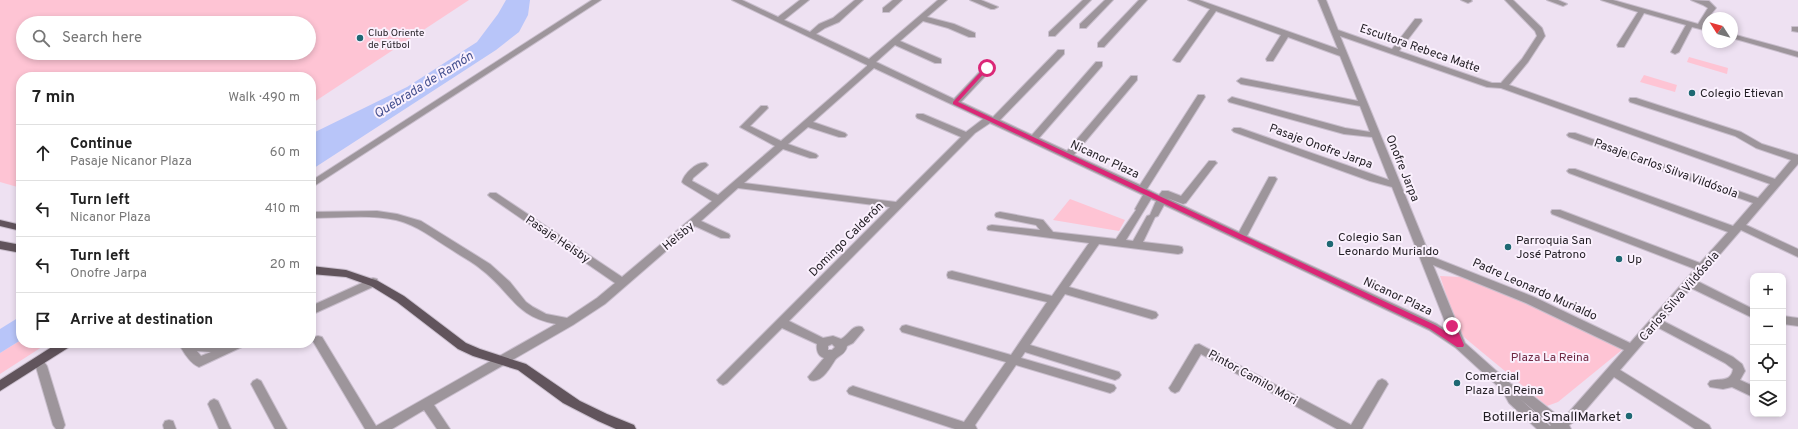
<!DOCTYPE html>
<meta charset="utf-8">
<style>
:root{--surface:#fff;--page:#f2f2f2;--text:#222;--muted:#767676;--line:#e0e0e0}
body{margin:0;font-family:Overpass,sans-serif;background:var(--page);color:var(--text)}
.controls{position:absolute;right:12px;bottom:12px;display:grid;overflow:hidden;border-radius:8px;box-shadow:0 2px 6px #0003}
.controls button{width:36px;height:36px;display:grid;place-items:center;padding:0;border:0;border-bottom:1px solid var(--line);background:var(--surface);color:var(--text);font:20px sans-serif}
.compass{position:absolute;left:1702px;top:12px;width:36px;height:36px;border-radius:50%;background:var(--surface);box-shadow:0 2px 6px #0003;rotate:306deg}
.stop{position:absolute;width:12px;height:12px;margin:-9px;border:3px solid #db2777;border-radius:50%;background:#fff}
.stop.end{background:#db2777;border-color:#fff;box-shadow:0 1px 4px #0008}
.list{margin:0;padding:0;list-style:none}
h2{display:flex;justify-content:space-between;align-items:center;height:52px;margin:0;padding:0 16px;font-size:17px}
h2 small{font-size:13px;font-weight:400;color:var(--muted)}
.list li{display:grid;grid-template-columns:26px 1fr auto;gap:12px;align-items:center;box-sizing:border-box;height:56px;padding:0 16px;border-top:1px solid var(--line)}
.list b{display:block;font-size:15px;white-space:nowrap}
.list p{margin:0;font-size:13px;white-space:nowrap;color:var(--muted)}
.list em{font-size:13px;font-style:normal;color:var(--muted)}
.icon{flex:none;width:22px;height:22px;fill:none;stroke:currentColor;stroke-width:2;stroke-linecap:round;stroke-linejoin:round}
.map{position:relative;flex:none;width:1798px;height:429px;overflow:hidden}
.search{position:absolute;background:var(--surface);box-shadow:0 2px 6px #0003;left:16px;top:16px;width:300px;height:44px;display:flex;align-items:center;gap:10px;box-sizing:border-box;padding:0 14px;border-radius:22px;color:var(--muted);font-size:15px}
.panel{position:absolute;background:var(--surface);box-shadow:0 2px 6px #0003;left:16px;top:72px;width:300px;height:276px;border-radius:16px}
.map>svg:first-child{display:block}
</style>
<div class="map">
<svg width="1798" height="429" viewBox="0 0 1798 429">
<rect width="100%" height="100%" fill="#eee1f2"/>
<g fill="#fec4d4" fill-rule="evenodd">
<path d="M0 0H469L311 104V77H21V188L0 182ZM23 23H309V53H23Z"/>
<path d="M1689 57 1728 68 1727 74 1687 62Z"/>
<path d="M1644 75 1677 85 1675 92 1640 82Z"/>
<path d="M1070 199 1125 220 1119 231 1053 220Z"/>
<path d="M1440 276 1461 277 1546 311 1623 349 1558 402 1547 406 1459 333Z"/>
<path d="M21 340V343H48L0 374V353Z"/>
</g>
<g fill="#b8c5f9">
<path d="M506 0H530L528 15 519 32 496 50 311 170V134L407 87 477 42 498 14Z"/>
<path d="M21 316V340L0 353V329Z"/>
</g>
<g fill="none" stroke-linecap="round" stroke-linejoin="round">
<g stroke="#c9becd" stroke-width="2">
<g id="minor">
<path d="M592 0H601L311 188V181Z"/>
<path d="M732 0H742L778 17 800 0H809L784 20 810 32 819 24 833 18 855 0H863L839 22 825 28 816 34 869 59 938 0H947L927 17 954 24 975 33V37H969L948 28 923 21 900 41 941 59V63H935L895 45 876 62 954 99 984 67H990V71L961 102 993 117 1058 50H1064V54L1000 120 1032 135 1096 62H1102V66L1039 138 1067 151 1131 76H1137V80L1074 155 1140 185 1198 95H1204L1205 97 1147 189 1159 195 1162 191H1168L1181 196 1209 161H1215L1217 163 1215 165 1186 203 1183 204 1167 198 1239 232 1269 177H1275L1277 179 1247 236 1437 324 1449 332 1392 187 1370 181 1234 132 1232 130 1234 128H1240L1389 180 1372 137 1344 134 1229 102 1228 100 1232 97 1345 128 1370 132 1360 106 1241 84 1237 81 1241 78 1358 101 1340 56 1288 37 1273 61H1267L1266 59 1281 35 1216 11 1180 62H1177L1173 60 1210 9 1188 0H1199L1338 49 1318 0H1326L1338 30 1392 49 1415 19H1421L1422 21 1399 51 1492 83H1501L1522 59 1537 36 1535 31 1505 0H1513L1542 28 1545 36 1528 62 1509 85 1775 179 1791 160 1756 148 1735 136 1630 102 1629 100 1630 98H1636L1741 132 1762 144 1798 155V164L1746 225 1798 249V257L1741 230 1697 281 1753 309V318L1691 288 1663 321 1733 357 1742 364 1745 371 1740 380 1753 386V397L1732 387 1723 389 1710 387 1708 384 1710 381C1719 378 1731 383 1733 369L1725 363 1657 327 1620 370 1709 425 1711 429H1695L1614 377 1577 420 1569 425 1571 429H1537L1509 403 1502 390 1456 348 1429 330 1164 205 1158 216 1155 217 1143 242 1178 246 1182 247 1183 250 1182 253 1178 254 1099 244 1069 287 1156 312 1158 315 1156 318 1152 319 1065 294 1030 345 1119 372 1121 375 1119 378 1115 380 1025 352 1021 358 1114 385 1116 388 1114 391 1110 393 1016 365 975 425 977 429H955L849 394 847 391 849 388 853 386 964 422 1006 362 902 332 900 329 902 326 906 325 1011 355 1047 302 948 278 947 275 948 272 952 271 1052 296 1089 243 988 230 987 228 988 226 992 225 1040 230 1036 225 996 217 995 215 996 213 1000 212 1043 220 1053 232 1116 239 1136 210 1135 209 1143 195 990 123 975 133 789 321 823 338 833 336 841 339C849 335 852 324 862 327L864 330 853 343 847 346C846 354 839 355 835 360 830 368 821 384 810 380L808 377 824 358C818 356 816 350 817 344L782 328 727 383 723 385 719 383 717 380 890 207 738 188 701 221 729 234 730 236 729 238H721L695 226 605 304 573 325 434 405 450 429H437L424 410 392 429H365L314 343 312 340 314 337 318 336 322 337 376 426 556 324C515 317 512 293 482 270 473 262 462 257 452 250 434 239 417 225 396 220 369 214 339 218 311 218V212L377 211 397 214 421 221 490 264 510 282 526 302 533 307 546 314 567 318 597 298 615 283 490 197 488 195 490 193H496L622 277 712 201 684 184 682 182C684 174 697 161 706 163L708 165 706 167 693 178 692 181 718 195 775 146 740 127 761 106H767L768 108 750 126 781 141 867 66V65ZM1340 36 1487 87 1501 88 1770 184 1758 198 1575 133H1569L1567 135 1569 137 1753 203 1733 226 1575 169H1569L1567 171 1569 173 1728 232 1700 263 1560 210H1552L1551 212 1552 214 1695 269 1630 343 1534 297 1430 256ZM874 68 983 119 966 132 923 114H917L916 116 917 118 961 137 896 202 744 183 783 149 810 158H816L818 156 816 154 788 144 808 127 839 137H845L847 135 845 133 813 122ZM1151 199 1156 201 1150 215 1147 216 1133 241 1126 240ZM1433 265 1526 303 1624 350 1569 412 1561 418 1528 392 1511 384 1465 343ZM832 344 835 347 832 350H828V346ZM1519 398 1551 425 1550 426 1549 425Z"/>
<path d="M893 0H902L889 12H883V8Z"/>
<path d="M970 0H981L998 7 994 9H991Z"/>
<path d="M1083 0H1091L1055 36H1049V32Z"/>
<path d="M1105 0H1113L1086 28H1080V24Z"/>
<path d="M1139 0H1147L1104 47H1098V43Z"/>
<path d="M1461 0H1471L1472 1 1468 3Z"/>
<path d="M1547 0H1558L1567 4 1563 6Z"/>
<path d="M1601 0H1613L1698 24 1708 8 1703 5 1691 0 1709 1 1716 8 1708 18 1705 26 1708 27V31L1692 27 1679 52 1675 54 1671 52 1686 25 1644 13 1624 47H1618L1617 45 1638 12Z"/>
<path d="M1792 27H1798V32L1792 31Z"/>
<path d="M1732 34 1798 52V57L1732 38Z"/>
<path d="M373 278 377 279 378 282 377 285 311 315V306Z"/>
<path d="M1783 316 1798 318V326L1783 324Z"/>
<path d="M182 343H246L244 346 199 367C191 364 184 353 180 346ZM197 351 211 352 201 356Z"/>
<path d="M1199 344 1351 425 1378 381 1382 379 1386 381 1388 384 1362 429H1337L1201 354 1179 391 1175 393 1171 391 1169 388 1171 385 1195 345Z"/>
<path d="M38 357 42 359 47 366 65 425 63 429H56L53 425 36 367 32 362 34 359Z"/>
<path d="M257 379 261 381 287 429H275L251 384 253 381Z"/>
<path d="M214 399 218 401 231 429H219L208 404 210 401Z"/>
<path d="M169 420 173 421 176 429H164L163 425 165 421Z"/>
</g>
</g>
<g stroke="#c9becd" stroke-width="2">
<g id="major">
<path d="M0 220 21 225V231L0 226Z"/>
<path d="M0 241 21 245V253L0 249Z"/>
<path d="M311 266 346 270 378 281 404 296 466 343 480 349 526 364 580 401 607 414 634 425 636 429H616L598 421 563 403 518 370 473 356 458 349 397 302 371 286 346 277 311 274Z"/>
<path d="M58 343H73L71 346 0 391V380Z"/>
</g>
</g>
<use href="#minor" fill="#9d959b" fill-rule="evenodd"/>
<use href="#major" fill="#61545c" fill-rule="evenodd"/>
</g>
<path fill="#db2777" d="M985 67 989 68 958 102 1435 325 1453 336 1449 326 1450 324H1455L1464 345 1463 347H1457L1430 329 953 104V102Z"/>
<g fill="#1e6873" stroke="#faf0fd" stroke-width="1.5">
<circle cx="360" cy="38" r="4"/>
<circle cx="1692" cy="93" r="4"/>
<circle cx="1330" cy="244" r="4"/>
<circle cx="1508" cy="247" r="4"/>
<circle cx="1619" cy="259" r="4"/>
<circle cx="1457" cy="383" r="4"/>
<circle cx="1629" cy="416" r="4"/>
</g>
<g text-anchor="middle" stroke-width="4" stroke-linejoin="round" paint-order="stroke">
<g font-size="10" fill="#201c22" stroke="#faf0fd" text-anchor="start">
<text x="368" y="36">Club Oriente<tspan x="368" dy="12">de Fútbol</tspan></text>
</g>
<g font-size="12" fill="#201c22" stroke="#faf0fd">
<text transform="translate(1420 48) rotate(19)" y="4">Escultora Rebeca Matte</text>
<text transform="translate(1321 146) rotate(20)" y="4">Pasaje Onofre Jarpa</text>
<text transform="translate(1105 159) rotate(25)" y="4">Nicanor Plaza</text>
<text transform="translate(1403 168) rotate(68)" y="4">Onofre Jarpa</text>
<text transform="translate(1666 168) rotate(20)" y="4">Pasaje Carlos Silva Vildósola</text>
<text transform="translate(678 236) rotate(-40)" y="4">Helsby</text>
<text transform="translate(558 239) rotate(34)" y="4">Pasaje Helsby</text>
<text transform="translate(846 239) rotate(-45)" y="4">Domingo Calderón</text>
<text transform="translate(1535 289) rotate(24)" y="4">Padre Leonardo Murialdo</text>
<text transform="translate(1398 296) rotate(25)" y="4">Nicanor Plaza</text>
<text transform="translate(1679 296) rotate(-49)" y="4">Carlos Silva Vildósola</text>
<text transform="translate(1253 377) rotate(29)" y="4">Pintor Camilo Mori</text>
</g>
<g font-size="12" fill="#201c22" stroke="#faf0fd" text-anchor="start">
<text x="1700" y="97">Colegio Etievan</text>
<text x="1338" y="241">Colegio San<tspan x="1338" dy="14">Leonardo Murialdo</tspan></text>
<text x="1516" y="244">Parroquia San<tspan x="1516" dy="14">José Patrono</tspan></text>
<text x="1627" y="263">Up</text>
<text x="1465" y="380">Comercial<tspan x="1465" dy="14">Plaza La Reina</tspan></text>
</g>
<g font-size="12" fill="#6f2943" stroke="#faf0fd">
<text x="1550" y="361">Plaza La Reina</text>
</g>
<g font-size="13" font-style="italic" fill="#455190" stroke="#faf0fd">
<text transform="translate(423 84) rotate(-32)" y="5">Quebrada de Ramón</text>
</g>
<g font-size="14" fill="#201c22" stroke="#faf0fd" text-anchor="end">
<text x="1621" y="421">Botilleria SmallMarket</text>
</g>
</g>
</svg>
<div class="controls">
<button>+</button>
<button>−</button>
<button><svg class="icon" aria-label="locate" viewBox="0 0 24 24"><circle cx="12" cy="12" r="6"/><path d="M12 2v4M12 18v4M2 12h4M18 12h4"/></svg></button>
<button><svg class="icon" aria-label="layers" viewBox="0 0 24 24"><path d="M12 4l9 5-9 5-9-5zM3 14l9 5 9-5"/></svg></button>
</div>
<svg class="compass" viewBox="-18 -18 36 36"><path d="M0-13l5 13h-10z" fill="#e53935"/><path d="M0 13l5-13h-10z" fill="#767676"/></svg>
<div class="stop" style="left:987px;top:68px"></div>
<div class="stop end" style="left:1452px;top:326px"></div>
<div class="search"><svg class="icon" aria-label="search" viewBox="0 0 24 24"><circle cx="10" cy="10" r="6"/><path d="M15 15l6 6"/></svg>Search here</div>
<section class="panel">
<h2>7 min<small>Walk · 490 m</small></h2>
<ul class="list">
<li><svg class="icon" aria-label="ahead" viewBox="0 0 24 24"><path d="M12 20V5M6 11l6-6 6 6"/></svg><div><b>Continue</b><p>Pasaje Nicanor Plaza</p></div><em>60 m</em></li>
<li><svg class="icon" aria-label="left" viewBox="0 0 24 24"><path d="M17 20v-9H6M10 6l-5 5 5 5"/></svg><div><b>Turn left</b><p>Nicanor Plaza</p></div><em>410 m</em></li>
<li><svg class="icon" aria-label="left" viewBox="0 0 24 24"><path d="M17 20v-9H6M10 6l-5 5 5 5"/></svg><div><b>Turn left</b><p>Onofre Jarpa</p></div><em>20 m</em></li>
<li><svg class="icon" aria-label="arrive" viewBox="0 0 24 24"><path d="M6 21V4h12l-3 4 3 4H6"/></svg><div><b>Arrive at destination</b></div></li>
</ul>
</section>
</div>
